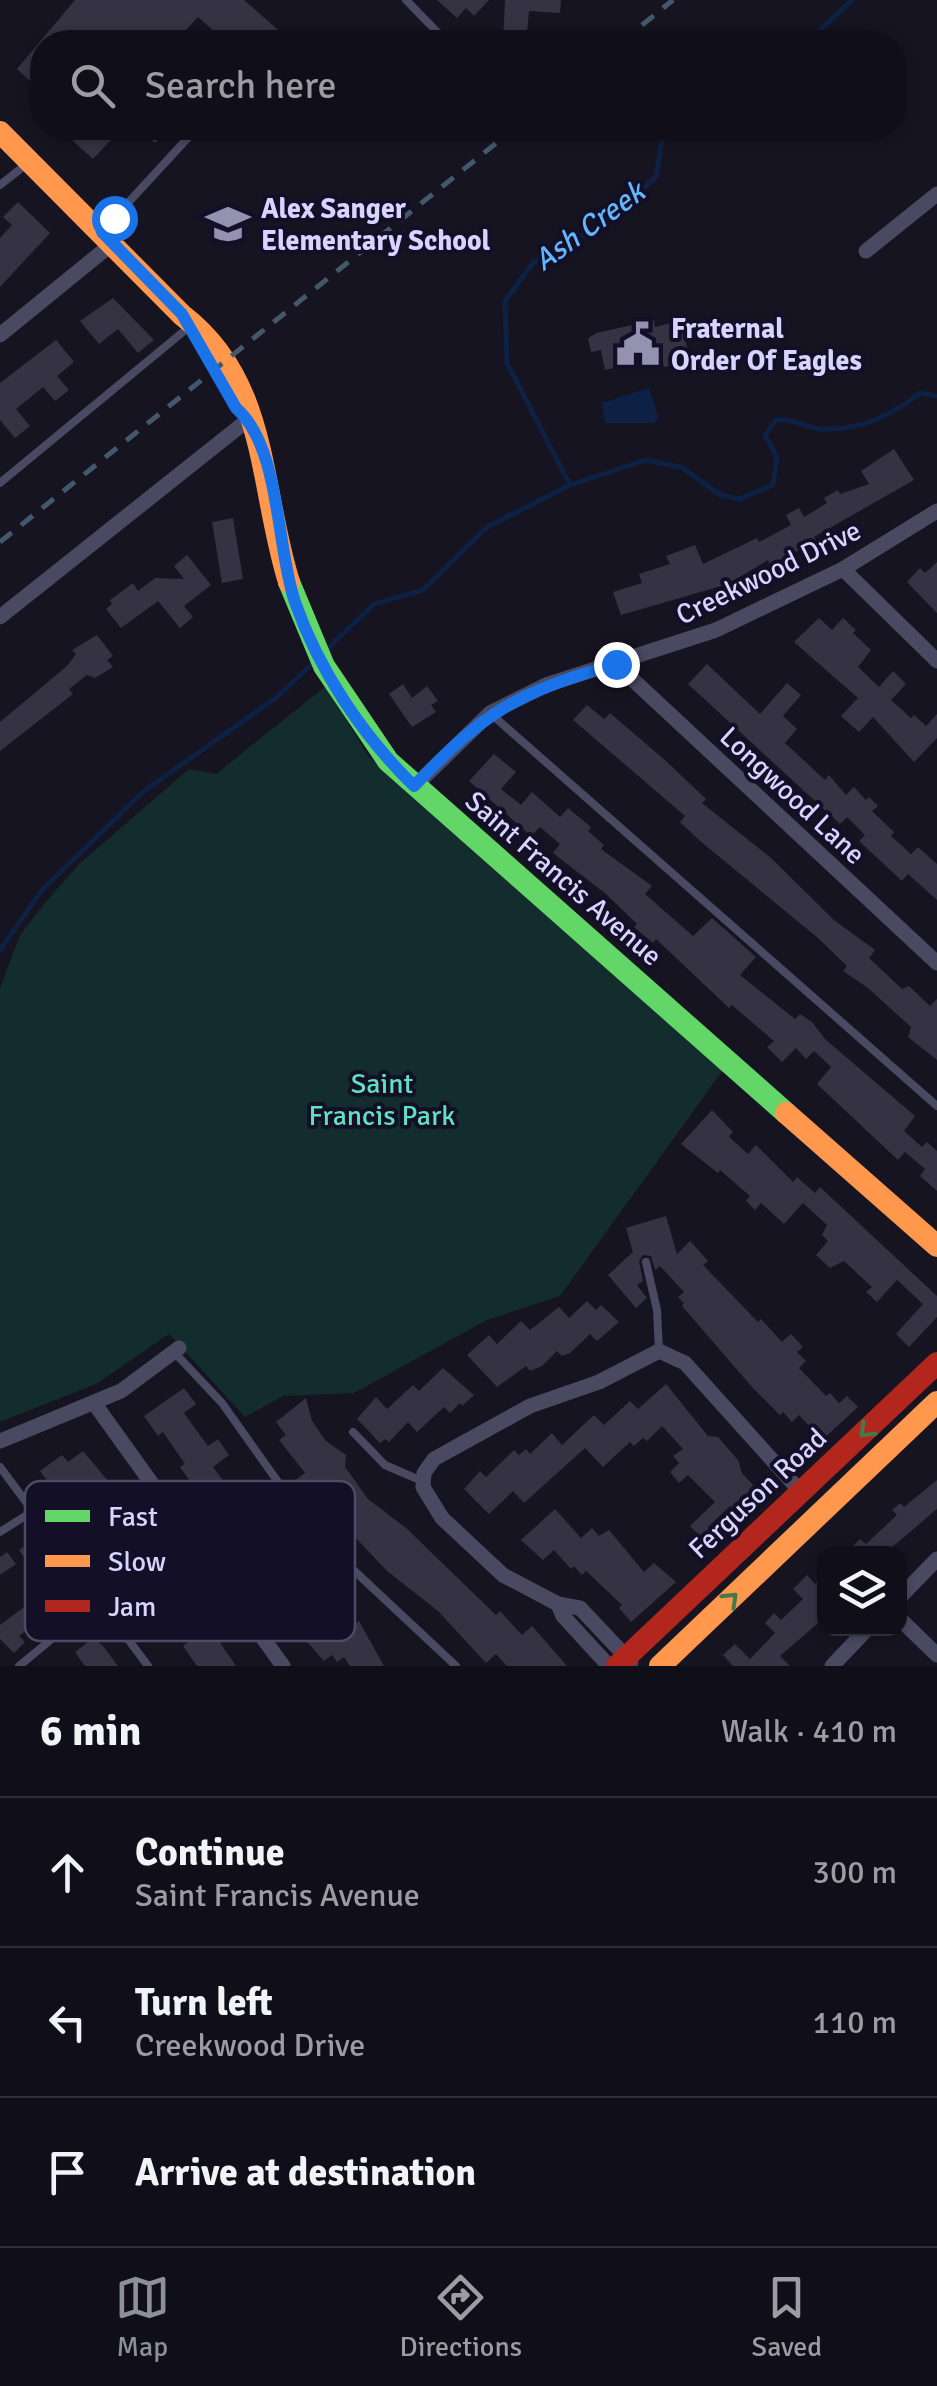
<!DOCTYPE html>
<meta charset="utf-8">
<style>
:root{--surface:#100f19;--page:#1e1d26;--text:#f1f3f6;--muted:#9c9ca2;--line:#302f38;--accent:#8c9099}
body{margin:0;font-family:Signika,sans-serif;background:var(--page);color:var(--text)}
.controls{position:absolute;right:30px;bottom:30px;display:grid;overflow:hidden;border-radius:20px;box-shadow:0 2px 8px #0004}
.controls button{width:90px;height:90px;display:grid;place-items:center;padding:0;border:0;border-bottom:2px solid var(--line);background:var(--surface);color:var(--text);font:50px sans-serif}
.stop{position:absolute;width:30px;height:30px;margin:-22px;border:8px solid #1a73e8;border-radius:50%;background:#fff}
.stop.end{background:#1a73e8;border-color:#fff;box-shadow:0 2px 10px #0008}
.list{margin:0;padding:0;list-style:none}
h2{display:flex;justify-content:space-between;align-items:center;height:130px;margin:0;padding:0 40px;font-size:42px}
h2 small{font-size:32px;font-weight:400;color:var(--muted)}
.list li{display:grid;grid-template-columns:65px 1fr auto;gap:30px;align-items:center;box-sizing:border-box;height:150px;padding:0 40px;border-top:2px solid var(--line)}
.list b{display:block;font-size:38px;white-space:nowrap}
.list p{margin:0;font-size:32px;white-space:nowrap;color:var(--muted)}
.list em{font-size:32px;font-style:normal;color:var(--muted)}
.icon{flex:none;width:55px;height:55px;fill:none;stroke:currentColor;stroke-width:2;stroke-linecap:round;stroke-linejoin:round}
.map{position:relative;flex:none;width:937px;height:1666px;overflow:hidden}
.search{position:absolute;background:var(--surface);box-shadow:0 2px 8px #0004;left:30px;right:30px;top:30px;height:110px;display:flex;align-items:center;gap:25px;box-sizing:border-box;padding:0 35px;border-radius:40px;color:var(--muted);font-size:38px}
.sheet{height:580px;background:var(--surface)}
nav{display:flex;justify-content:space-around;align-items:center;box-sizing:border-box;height:140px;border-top:2px solid var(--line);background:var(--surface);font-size:28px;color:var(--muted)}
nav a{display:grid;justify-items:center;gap:5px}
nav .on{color:var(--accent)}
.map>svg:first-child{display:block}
</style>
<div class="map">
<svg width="937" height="1666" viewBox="0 0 937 1666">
<rect width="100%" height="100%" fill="#161421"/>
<path fill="#132c2d" d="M326 686 368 756 726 1066 560 1296 487 1320 354 1393 283 1396 245 1417 169 1334 96 1384 0 1422V988L20 935 46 902 79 864 189 769 216 774Z"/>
<path fill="#0d2144" d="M649 388 659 418 654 423H605L602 403Z"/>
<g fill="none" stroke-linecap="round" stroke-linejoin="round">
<g stroke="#0d2144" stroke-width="5">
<path d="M807 42 852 0"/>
<path d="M570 485 507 363 505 301 533 263 597 227 656 177 664 128"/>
<path d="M324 652 374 604 423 590 487 527 570 485 646 460 683 468 720 495 740 499 773 485 777 457 765 435 776 420C795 418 806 429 823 429 862 430 890 416 920 393L937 396"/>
<path d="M0 950 42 890 144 791 277 697 316 660"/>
</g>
</g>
<g fill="#343243">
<path d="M75 0H244L292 42H226L198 17 175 42H42V92L17 69Z"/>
<path d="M437 0H489L474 16 466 8 457 18Z"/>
<path d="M505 0H561L560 13 529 11 527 32 517 35 516 42H503Z"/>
<path d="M83 128H122L93 159 72 140Z"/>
<path d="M138 128H169L155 143Z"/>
<path d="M18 202 50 233 0 287V238L12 225 3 217Z"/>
<path d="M113 298 154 340 138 353 118 329 99 344 80 321Z"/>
<path d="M654 320 655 327 680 321 691 362 664 367 661 357 605 370 601 350 591 352 588 338 597 333Z"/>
<path d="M56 340 74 362 57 376 69 390 55 401 43 387 16 409 30 426 15 438 0 420V383Z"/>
<path d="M894 449 914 480 814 537 817 541 770 565 768 560 728 584 621 615 613 592 642 583 639 574 670 564 666 556 695 545 703 564 757 538 759 542 791 525 786 515 799 508 804 517 827 503 824 498 838 490 840 494 869 484 861 471Z"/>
<path d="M233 518 243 579 222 583 212 522Z"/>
<path d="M187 555 211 585 184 606 193 617 180 628 158 601 121 628 106 609 112 604 110 600 133 583 138 591 155 578 184 579 174 566Z"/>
<path d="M937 562V613L907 582 920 568 925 573Z"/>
<path d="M819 618 832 630 843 618 856 630 853 633 871 650 858 667 879 687 893 671 906 684 891 700 911 718 914 715 926 726 937 714V738L914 762 873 717 859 732 841 716 858 698 794 642Z"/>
<path d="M97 635 113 656 107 660 113 667 95 678 87 675 69 689 73 694 0 751V722L67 666 76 654 72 650Z"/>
<path d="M707 664 760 714 787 683 801 695 783 716 797 729 785 743 825 780 829 775 846 795 854 787 866 800 869 797 878 806 872 811 894 832 891 836 911 854 918 847 937 864V900L908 874 902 881 859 841 865 835 847 817 840 824 688 684Z"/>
<path d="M403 684 412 698 427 686 438 701 431 705 436 712 412 727 389 694Z"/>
<path d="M587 705 604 719 610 713 666 761 706 799 702 803 771 858 834 920 875 950 869 958 902 989 909 986 930 1006 937 999V1060L908 1037 911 1027 868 988 843 971 847 966 818 938 700 841 680 822 685 816 573 720Z"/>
<path d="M494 754 516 772 501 789 521 805 532 792 560 817 568 808 591 827 588 831 604 845 601 849 652 886 645 894 693 936 712 918 756 957 740 975 795 1019 800 1014 812 1022 825 1039 915 1116 904 1131 922 1147 927 1142 937 1151V1191L920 1176 925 1169 905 1152 898 1160 817 1084 831 1067 814 1051 806 1059 796 1048 782 1062 767 1047 774 1041 732 1005 729 1008 656 939 653 943 634 927 637 924 606 894 553 853 560 844 540 827 531 836 469 781Z"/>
<path d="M712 1110 733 1132 729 1137 748 1154 756 1145 793 1182 797 1177 815 1193 820 1187 937 1296V1317L909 1347 896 1334 923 1304 897 1280 877 1302 866 1292 872 1287 844 1261 830 1268 816 1255 828 1241 822 1235 827 1225 803 1203 784 1224 761 1203 755 1210 746 1201 750 1196 720 1170 718 1173 681 1144Z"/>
<path d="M666 1216 677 1254 690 1241 708 1261 703 1265 758 1322 761 1319 782 1342 791 1334 803 1347 797 1352 806 1361 799 1368 826 1396 830 1393 839 1403 847 1396 858 1407 822 1440 799 1415 792 1422 783 1412 780 1415 752 1387 682 1306 684 1303 678 1297 684 1292 660 1266 655 1270 651 1256 643 1255 639 1261 643 1281 637 1285 647 1298 636 1308 608 1275 633 1252 626 1228Z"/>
<path d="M587 1301 596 1310 601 1305 619 1322 597 1341 590 1334 570 1353 562 1356 557 1351 542 1366 530 1371 526 1366 497 1387 467 1355 489 1335 497 1344 521 1321 530 1330 559 1307 569 1318Z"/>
<path d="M443 1368 474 1395 462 1406 460 1403 450 1413 444 1407 417 1432 408 1422 389 1442 385 1439 380 1443 357 1419 376 1397 387 1409 413 1385 419 1391Z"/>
<path d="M666 1384 708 1436 718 1437 738 1460 742 1473 763 1496 740 1517 730 1506 708 1527 717 1536 708 1545 690 1526 715 1502 688 1475 679 1483 670 1472 679 1463 673 1456 683 1449 662 1426 647 1441 643 1438 634 1446 630 1442 603 1467 585 1448 524 1503 513 1491 489 1514 464 1489 480 1471 486 1477 514 1450 519 1455 526 1449 530 1454 552 1433 562 1445 594 1415 604 1425 630 1401 638 1409Z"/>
<path d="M184 1388 196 1404 184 1413 208 1446 218 1439 229 1455 213 1467 232 1493 243 1485 256 1503 262 1499 292 1537 280 1546 302 1575 318 1567 325 1577 315 1584 330 1604 323 1609 342 1634 359 1621 384 1666H350L344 1657 337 1662 332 1655 324 1661 295 1628 282 1610 295 1601 277 1575 273 1578 261 1562 253 1568 240 1551 249 1544 232 1521 223 1528 180 1467 185 1464 163 1432 158 1436 144 1416Z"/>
<path d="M306 1398 312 1421 326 1441 346 1455 345 1467 368 1499 406 1528 496 1615 500 1611 522 1635 532 1626 567 1666H507L496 1654 486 1663 438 1611 387 1571 351 1533 356 1528 339 1511 331 1517 308 1486 301 1491 294 1481 305 1473 279 1440 286 1435 276 1422Z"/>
<path d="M83 1451 115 1489 111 1492 152 1550 156 1547 171 1566 159 1575 180 1604 190 1598 236 1666H197L183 1646 188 1642 160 1601 143 1613 129 1595 136 1589 91 1507 86 1510 67 1484 56 1493 40 1471 62 1455 68 1462Z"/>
<path d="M937 1480V1509L884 1554H845L860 1539 866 1544 897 1515 892 1510 900 1503 904 1507Z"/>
<path d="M555 1509 581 1538 592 1528 599 1536 609 1530 644 1572 654 1563 676 1582 631 1622 619 1608 622 1605 586 1571 582 1575 574 1566 571 1569 554 1550 543 1560 521 1540Z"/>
<path d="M30 1542 33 1546 39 1542 78 1592 19 1636 25 1642 14 1653 0 1639V1625L47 1590 19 1550Z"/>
<path d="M7 1552 16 1564 0 1575V1557Z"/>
<path d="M807 1575 815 1584 824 1575V1618L780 1656 790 1666H733L723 1655 735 1644 750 1659 775 1633 765 1623 774 1613 781 1620 803 1599 793 1589Z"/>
<path d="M93 1638 103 1646 118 1666H85L75 1652Z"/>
</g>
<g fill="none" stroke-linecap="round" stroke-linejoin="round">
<g stroke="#4a4962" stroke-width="8">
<path d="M406 0 447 42"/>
<path d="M0 185 28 163"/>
<path d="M102 231 197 128"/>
<path d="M0 483 189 327"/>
<path d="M490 713 937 1106"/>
<path d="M646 1262 657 1310 659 1351"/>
<path d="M174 1352 222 1403 315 1534 456 1666"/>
<path d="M353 1432 385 1465 422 1481"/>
<path d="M0 1467 148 1666"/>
<path d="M0 1532 33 1511"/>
<path d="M19 1666 99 1600"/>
</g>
<g stroke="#4a4962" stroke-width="15">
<path d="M866 251 937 194"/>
<path d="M0 335 113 243"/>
<path d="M843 569 937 661"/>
<path d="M0 617 249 419"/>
<path d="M616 664 937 963"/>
<path d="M415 786 490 713 546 685 716 630 843 569 937 511"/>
<path d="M94 1403 283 1666"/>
<path d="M0 1441 121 1391 179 1348"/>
<path d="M900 1597 937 1559"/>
<path d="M558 1604 563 1616 609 1666"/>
<path d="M900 1619 937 1655"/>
<path d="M631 1662 580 1608 558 1604 503 1575 442 1518 423 1487 424 1473 434 1459 530 1406 599 1382 659 1351 685 1363 801 1492"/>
<path d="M832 1666 868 1628"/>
</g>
<path stroke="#63d668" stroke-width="22" d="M289 582 324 666 388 761 786 1113"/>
<g stroke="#ff974d" stroke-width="22">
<path d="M0 132 182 315C269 382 259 486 289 582"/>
<path d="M786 1113 937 1246"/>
<path d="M660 1666 937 1402"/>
</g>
<path stroke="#b3261e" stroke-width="22" d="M617 1666 937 1363"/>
<g stroke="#43596b" stroke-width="5" stroke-dasharray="15 12" stroke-linecap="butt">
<path d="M621 42 673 0"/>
<path d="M0 542 515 128"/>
</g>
</g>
<defs><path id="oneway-chevron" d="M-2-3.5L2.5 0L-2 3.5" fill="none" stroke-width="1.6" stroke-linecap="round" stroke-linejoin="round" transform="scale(2.5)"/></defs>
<g stroke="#3f7c4a">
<use href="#oneway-chevron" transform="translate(866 1431) rotate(136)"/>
<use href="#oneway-chevron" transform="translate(731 1599) rotate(-44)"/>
</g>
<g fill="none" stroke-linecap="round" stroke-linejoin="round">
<path stroke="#1a73e8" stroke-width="12" d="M114 218 102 232 182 314 236 408C281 447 276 548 295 602 319 671 363 736 414 786 487 710 514 694 616 664"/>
</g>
<defs>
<g id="school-bare" transform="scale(3.45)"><path d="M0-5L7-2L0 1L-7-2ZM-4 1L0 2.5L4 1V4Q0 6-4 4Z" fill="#9591b1" stroke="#130f26" stroke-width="2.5" paint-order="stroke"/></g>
<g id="civic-bare" transform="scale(3.45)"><path d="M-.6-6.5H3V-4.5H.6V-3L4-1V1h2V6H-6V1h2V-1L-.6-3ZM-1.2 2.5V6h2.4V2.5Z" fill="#9591b1" stroke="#130f26" stroke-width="2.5" paint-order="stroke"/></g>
</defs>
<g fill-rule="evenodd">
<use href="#school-bare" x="228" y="224"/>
<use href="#civic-bare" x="638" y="344"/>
</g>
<g text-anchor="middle" stroke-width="8" stroke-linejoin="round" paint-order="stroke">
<g font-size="28" font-weight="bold" fill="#d9d4ff" stroke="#130f26" text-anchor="start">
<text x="261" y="218">Alex Sanger<tspan x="261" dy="32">Elementary School</tspan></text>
<text x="671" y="338">Fraternal<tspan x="671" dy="32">Order Of Eagles</tspan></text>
</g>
<g font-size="28" fill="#d9d4ff" stroke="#130f26">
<text transform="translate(768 572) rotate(-26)" y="10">Creekwood Drive</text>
<text transform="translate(793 795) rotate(43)" y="10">Longwood Lane</text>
<text transform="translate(564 878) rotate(41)" y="10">Saint Francis Avenue</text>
<text transform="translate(757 1493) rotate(-43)" y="10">Ferguson Road</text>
</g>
<g font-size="28" fill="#5fe0c0" stroke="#130f26">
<text x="382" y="1093">Saint<tspan x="382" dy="32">Francis Park</tspan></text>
</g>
<g font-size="30" font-style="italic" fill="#62b6ff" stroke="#130f26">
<text transform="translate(589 226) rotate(-36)" y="10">Ash Creek</text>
</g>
</g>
<rect x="25" y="1481" width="330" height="160" rx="15" fill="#130f26" stroke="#4e4a67" stroke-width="2.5"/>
<rect x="45" y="1510" width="45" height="12" fill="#63d668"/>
<rect x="45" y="1555" width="45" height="12" fill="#ff974d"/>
<rect x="45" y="1600" width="45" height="12" fill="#b3261e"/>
<g font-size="28" fill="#d9d4ff">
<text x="108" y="1526">Fast</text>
<text x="108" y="1571">Slow</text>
<text x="108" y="1616">Jam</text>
</g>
</svg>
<div class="controls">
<button><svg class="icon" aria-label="layers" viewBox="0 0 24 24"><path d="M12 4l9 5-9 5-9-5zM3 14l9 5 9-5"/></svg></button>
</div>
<div class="stop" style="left:114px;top:218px"></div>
<div class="stop end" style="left:616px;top:664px"></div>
<div class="search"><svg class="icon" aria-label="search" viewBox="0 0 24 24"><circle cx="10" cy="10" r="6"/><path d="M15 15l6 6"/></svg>Search here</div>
</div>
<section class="sheet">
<h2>6 min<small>Walk · 410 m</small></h2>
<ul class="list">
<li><svg class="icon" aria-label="ahead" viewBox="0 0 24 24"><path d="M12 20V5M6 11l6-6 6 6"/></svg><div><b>Continue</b><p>Saint Francis Avenue</p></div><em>300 m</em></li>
<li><svg class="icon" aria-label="left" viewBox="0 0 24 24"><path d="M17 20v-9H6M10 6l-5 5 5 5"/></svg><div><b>Turn left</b><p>Creekwood Drive</p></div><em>110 m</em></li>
<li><svg class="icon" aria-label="arrive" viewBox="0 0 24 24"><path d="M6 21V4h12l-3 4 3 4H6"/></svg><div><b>Arrive at destination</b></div></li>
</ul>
</section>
<nav>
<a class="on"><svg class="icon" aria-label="map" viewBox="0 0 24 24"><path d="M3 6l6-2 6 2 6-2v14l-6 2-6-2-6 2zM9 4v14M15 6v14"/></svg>Map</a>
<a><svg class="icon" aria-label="directions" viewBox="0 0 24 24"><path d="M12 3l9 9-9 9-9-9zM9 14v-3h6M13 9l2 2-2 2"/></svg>Directions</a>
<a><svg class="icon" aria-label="saved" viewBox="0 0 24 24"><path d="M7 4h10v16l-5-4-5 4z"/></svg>Saved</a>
</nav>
